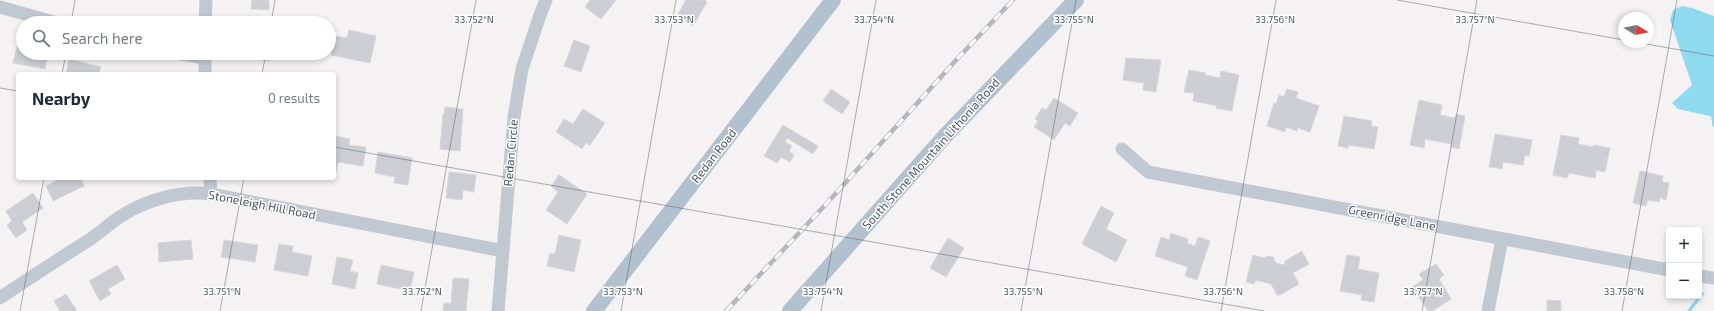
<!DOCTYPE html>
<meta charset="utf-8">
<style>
:root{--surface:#fff;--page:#f6f6f7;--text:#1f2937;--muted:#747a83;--line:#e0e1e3}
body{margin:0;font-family:"Exo 2",sans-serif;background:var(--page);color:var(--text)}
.controls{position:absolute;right:12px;bottom:12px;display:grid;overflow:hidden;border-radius:4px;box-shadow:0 2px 6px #0003}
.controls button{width:36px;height:36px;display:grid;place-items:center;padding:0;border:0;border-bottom:1px solid var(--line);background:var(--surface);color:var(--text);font:20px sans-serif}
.compass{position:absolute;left:1618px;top:12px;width:36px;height:36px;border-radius:50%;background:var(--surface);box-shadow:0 2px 6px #0003;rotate:100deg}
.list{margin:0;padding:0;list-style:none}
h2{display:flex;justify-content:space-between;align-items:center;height:52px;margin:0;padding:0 16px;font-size:17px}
h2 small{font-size:13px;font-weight:400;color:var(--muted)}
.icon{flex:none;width:22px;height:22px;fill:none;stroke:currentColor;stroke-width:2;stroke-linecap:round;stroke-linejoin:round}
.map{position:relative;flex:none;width:1714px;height:311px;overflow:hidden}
.search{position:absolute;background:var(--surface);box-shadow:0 2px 6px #0003;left:16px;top:16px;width:320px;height:44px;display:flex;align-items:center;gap:10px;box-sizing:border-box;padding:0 14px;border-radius:22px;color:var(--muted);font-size:15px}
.panel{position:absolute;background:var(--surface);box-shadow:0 2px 6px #0003;left:16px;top:72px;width:320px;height:108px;border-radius:4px}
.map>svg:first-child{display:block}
</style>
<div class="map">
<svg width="1714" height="311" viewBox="0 0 1714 311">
<rect width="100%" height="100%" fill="#f4f2f2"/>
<path fill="#8fdaee" d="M1682 6 1692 8 1714 16V117L1678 109 1672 103 1692 85 1670 20 1673 10Z"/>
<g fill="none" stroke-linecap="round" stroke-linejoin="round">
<g stroke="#8fdaee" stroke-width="3.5">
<path d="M1713 117 1714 125"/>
<path d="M1689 311 1702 294"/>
</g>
</g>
<g fill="#ccced4" stroke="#d6d8dd">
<path d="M252 0H269V10L251 9Z"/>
<path d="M590 0H616L601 19 585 7Z"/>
<path d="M686 0H705L707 2 693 26 677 16Z"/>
<path d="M349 30 376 36 370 63 331 55 335 36 347 38Z"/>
<path d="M574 40 590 46 581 72 564 66Z"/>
<path d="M17 47 23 48V53H48L45 69 13 63Z"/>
<path d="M254 53H271L270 61 253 59Z"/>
<path d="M1126 58 1161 60 1156 92 1143 90 1144 83 1123 80Z"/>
<path d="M69 59 101 67 99 74H66Z"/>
<path d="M1189 70 1206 73 1205 75 1220 78 1221 71 1239 75 1232 111 1216 108 1217 106 1193 101 1194 93 1184 92Z"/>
<path d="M831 89 850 102 842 114 823 101Z"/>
<path d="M1287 89 1298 92 1296 98 1319 106 1310 132 1298 128 1297 131 1286 127 1285 132 1267 126 1274 103 1276 104 1279 95 1284 97Z"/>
<path d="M1054 98 1078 113 1070 126 1065 123 1054 140 1034 127 1038 121 1035 119 1042 108 1046 110Z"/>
<path d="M1419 100 1442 105 1440 115 1455 118 1456 114 1465 116 1459 149 1451 147V144L1425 139 1424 148 1410 145Z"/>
<path d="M445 107 463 109 460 151 440 149 443 114H444Z"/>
<path d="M583 109 605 123 590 145 586 143 582 149 556 132 564 119 573 124Z"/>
<path d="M1344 116 1372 121 1371 126 1378 127 1374 149 1349 145 1348 148 1338 146Z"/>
<path d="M783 125 818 146 813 154 787 138 785 142 792 146 789 151 794 155 790 162 781 157 777 163 764 156Z"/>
<path d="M1495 134 1532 140 1529 156 1525 155 1523 165 1503 162 1502 169 1489 167Z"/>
<path d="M1561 135 1579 138 1578 144 1593 147V145L1610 148 1605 172 1596 170 1595 178 1569 173 1567 178 1553 175Z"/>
<path d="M335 136 350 139 349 145 366 147 363 166 338 162 336 171H334Z"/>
<path d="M378 152 412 158 408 185 394 183 395 177 375 173Z"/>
<path d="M1640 171 1663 176 1662 182 1669 183 1666 200 1660 198 1659 202 1648 200 1646 206 1633 203Z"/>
<path d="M449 172 476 175 474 192 463 190 462 200 446 198Z"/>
<path d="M559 175 587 194 567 224 546 210 558 192 551 186Z"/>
<path d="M62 178H81L84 186 53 201 46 186Z"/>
<path d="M33 193 43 208 22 222 27 230 16 238 7 225 12 221 6 211Z"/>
<path d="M1101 206 1114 213 1106 229 1127 240 1116 262 1082 244Z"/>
<path d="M1171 233 1188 239 1187 243 1195 246 1198 237 1210 241 1197 280 1185 276 1188 267 1155 256 1161 237 1169 240Z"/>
<path d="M559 235 581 240 574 272 547 266 550 253 555 254Z"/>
<path d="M948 238 964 248 946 277 930 268Z"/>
<path d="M191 240 193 259 159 262 158 243Z"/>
<path d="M224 240 258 245 255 262 221 257Z"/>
<path d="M279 244 293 246 292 252 312 256 308 276 274 270Z"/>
<path d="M1302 251 1309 264 1293 273 1299 284 1280 295H1277L1271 284 1256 280 1254 284 1246 282 1253 255 1264 258 1267 256 1273 257 1276 263 1284 265 1285 261Z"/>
<path d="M1347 255 1360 257 1358 269 1379 273 1374 302 1361 300 1362 295 1340 291Z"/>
<path d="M337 257 353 260 350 271 358 273 355 289 332 284Z"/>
<path d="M1436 264 1444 275 1439 279 1451 299 1432 311H1428L1412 287 1423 280 1419 274Z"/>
<path d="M117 265 125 279 108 289 111 294 100 301 89 281Z"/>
<path d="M381 265 414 272 410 291 377 284Z"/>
<path d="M453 278 469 279 466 311H443L444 303H451Z"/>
<path d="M66 294 77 311H60L54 301Z"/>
<path d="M1547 300 1561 301V311H1547Z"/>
</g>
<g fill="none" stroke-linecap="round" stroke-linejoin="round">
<g stroke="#c0c9d1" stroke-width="13">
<path d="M0 7 57 23"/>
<path d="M205 23 206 0"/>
<path d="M175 53 205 58"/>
<path d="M205 53V74"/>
<path d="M1122 149 1148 172 1669 270"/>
<path d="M210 178 211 194"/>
<path d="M1699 276 1714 278"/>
<path d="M0 298C29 278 59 259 89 240 100 233 110 223 121 216 146 200 181 190 211 194L503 251"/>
<path d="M498 311 514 117 522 69 540 15 546 0"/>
<path d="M1488 311 1502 239"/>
</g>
<g stroke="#b2c1d0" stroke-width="16">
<path d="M594 311 833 0"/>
<path d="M790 311 945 136 1076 0"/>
</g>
<g stroke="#b4b7bc" stroke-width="4.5">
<path id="rail" d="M726 311 828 202 958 58 1013 0"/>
</g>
<use href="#rail" stroke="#fff" stroke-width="3" stroke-dasharray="9" stroke-linecap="butt"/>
</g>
<path fill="none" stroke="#495560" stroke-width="1" stroke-opacity="0.45" d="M1397 0 1624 40M71 23 75 0M271 23 275 0M1635 42 1714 56M62 74 66 53M262 74 266 53M0 88 18 91M334 147 1264 311M20 311 44 178M220 311 244 178M421 311 476 0M621 311 676 0M821 311 876 0M1021 311 1076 0M1221 311 1276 0M1422 311 1477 0M1622 311 1677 0"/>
<g text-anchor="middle" stroke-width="3" stroke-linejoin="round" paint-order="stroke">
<g font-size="12" fill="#495560" stroke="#fff">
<text transform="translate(511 153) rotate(-85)" y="4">Redan Circle</text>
<text transform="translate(931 154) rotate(-48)" y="4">South Stone Mountain Lithonia Road</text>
<text transform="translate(714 156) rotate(-52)" y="4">Redan Road</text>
<text transform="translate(262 205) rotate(11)" y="4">Stoneleigh Hill Road</text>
<text transform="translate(1392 218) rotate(11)" y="4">Greenridge Lane</text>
</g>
</g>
<g font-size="10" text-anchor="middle" fill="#495560" stroke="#fff" stroke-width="3" stroke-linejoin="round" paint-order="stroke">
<text x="474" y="23">33.752°N</text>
<text x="674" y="23">33.753°N</text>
<text x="874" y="23">33.754°N</text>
<text x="1074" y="23">33.755°N</text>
<text x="1275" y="23">33.756°N</text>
<text x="1475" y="23">33.757°N</text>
<text x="222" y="295">33.751°N</text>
<text x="422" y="295">33.752°N</text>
<text x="623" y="295">33.753°N</text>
<text x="823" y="295">33.754°N</text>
<text x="1023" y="295">33.755°N</text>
<text x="1223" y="295">33.756°N</text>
<text x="1423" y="295">33.757°N</text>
<text x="1624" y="295">33.758°N</text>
</g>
</svg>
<div class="controls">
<button>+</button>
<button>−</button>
</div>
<svg class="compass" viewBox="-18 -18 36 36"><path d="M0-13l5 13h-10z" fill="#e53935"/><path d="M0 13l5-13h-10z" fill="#747a83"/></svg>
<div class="search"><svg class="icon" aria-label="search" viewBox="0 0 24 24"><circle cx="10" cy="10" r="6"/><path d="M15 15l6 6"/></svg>Search here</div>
<section class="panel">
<h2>Nearby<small>0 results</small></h2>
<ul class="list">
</ul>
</section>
</div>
